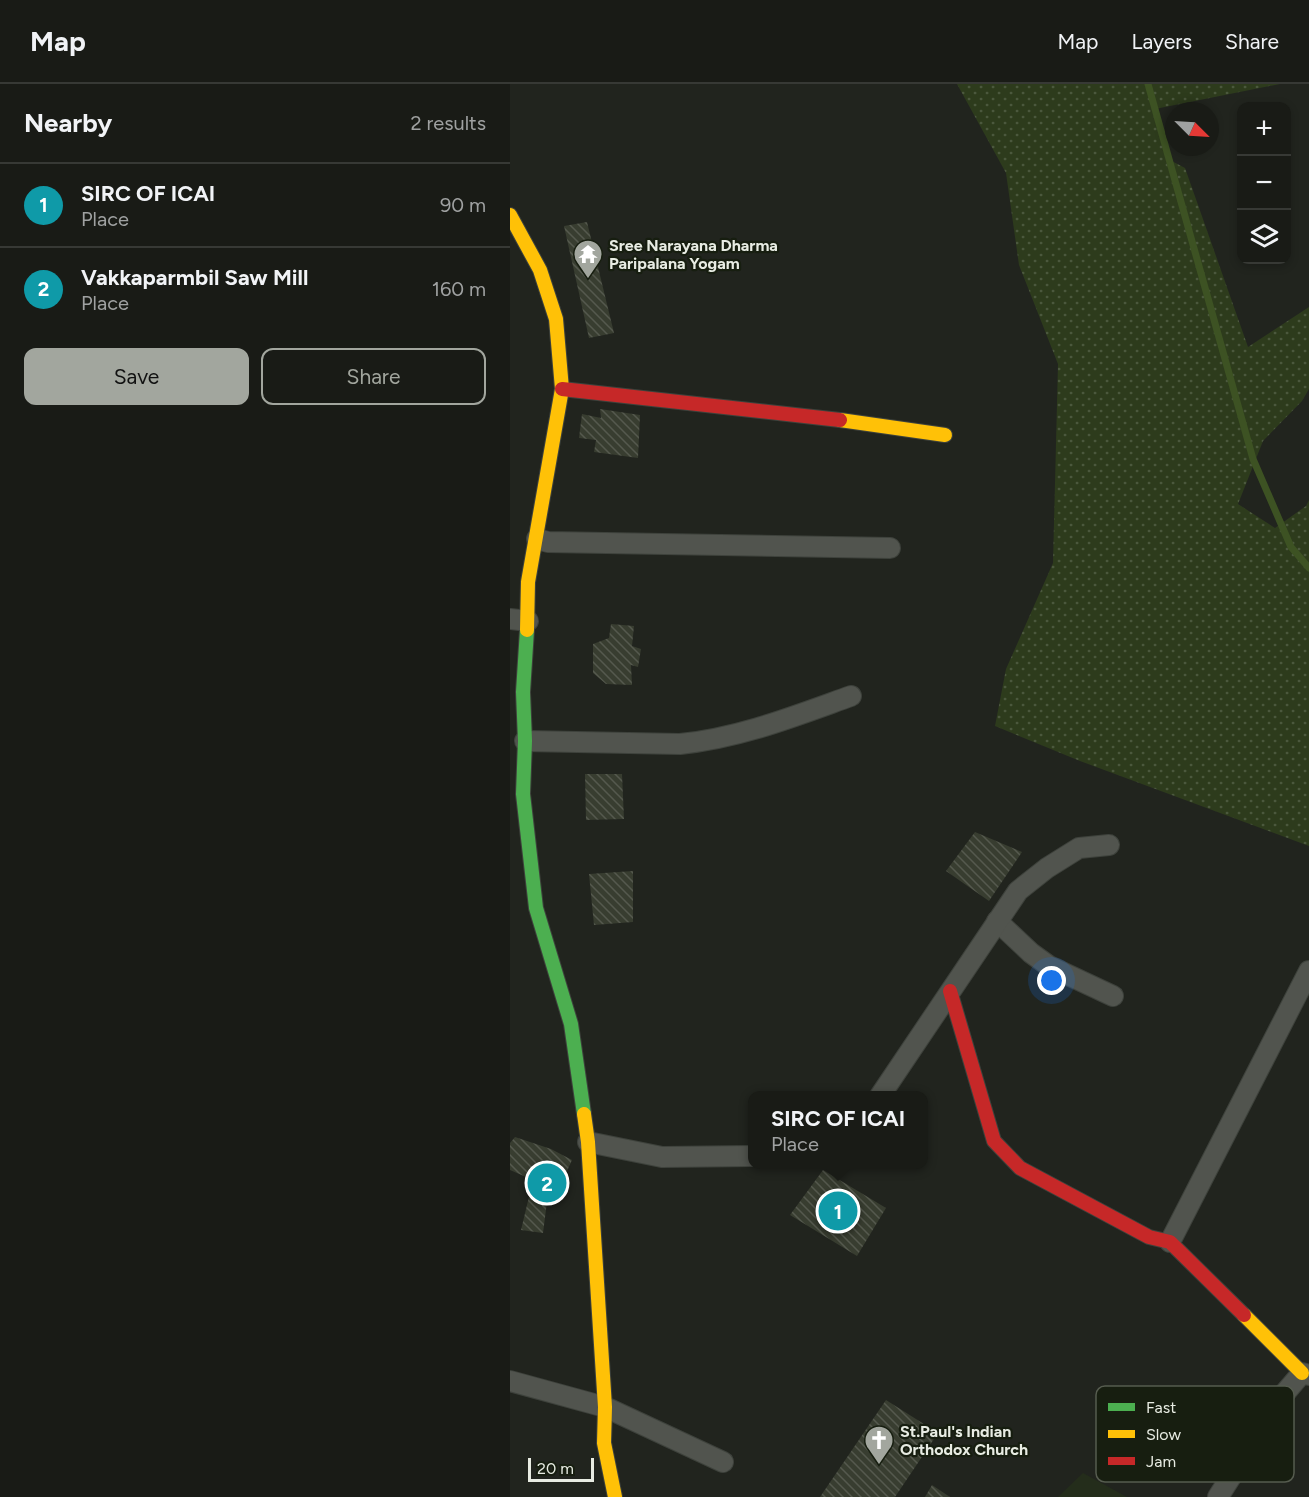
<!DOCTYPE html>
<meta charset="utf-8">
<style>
:root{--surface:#191b16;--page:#22241f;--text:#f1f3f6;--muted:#9fa1a1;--line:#373935;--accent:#a2a69e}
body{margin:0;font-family:Figtree,sans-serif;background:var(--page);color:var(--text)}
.controls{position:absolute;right:18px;top:18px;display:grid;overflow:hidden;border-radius:12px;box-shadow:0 3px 9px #0003}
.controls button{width:54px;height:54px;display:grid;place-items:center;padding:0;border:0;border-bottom:2px solid var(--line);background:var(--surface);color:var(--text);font:30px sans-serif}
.compass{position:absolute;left:655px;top:18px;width:54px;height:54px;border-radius:50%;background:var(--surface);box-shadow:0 3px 9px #0003;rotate:114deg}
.scale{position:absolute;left:18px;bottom:15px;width:66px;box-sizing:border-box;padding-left:6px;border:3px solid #e8ece3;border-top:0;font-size:16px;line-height:21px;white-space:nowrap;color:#e8ece3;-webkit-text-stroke:4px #171e10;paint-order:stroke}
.you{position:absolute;left:542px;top:897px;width:21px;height:21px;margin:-15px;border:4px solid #fff;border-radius:50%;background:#1a73e8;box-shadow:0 0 0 9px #1a73e833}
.badge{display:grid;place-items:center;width:39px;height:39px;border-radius:50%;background:var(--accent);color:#fff;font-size:20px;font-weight:700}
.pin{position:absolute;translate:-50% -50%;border:3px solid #fff;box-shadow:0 2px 6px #0006}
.popup{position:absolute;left:238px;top:1007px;width:180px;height:78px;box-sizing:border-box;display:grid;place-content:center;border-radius:12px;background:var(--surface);filter:drop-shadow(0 2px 4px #0005);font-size:20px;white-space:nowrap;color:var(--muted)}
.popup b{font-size:22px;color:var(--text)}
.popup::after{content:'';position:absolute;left:50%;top:100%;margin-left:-12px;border:12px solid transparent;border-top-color:var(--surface)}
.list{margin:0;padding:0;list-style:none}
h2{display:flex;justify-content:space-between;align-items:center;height:78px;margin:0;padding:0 24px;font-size:26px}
h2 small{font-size:20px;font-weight:400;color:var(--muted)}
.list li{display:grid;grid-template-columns:39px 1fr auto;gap:18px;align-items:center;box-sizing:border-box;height:84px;padding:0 24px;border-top:2px solid var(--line)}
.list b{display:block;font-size:22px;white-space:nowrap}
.list p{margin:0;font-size:20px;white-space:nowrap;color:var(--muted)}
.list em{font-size:20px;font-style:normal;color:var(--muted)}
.actions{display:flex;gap:12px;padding:18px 24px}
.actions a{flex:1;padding:14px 0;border:2px solid var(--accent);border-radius:12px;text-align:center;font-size:21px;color:var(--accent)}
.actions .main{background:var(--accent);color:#111}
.icon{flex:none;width:33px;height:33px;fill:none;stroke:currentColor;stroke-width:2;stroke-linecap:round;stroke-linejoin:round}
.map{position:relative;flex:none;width:799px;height:1413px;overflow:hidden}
header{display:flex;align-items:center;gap:36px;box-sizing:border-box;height:84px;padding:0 30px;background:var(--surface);border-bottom:2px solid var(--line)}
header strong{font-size:28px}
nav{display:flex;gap:33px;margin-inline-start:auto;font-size:21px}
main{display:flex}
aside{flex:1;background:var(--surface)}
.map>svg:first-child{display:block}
</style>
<header>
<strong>Map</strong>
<nav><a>Map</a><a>Layers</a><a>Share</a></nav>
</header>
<main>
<aside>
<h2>Nearby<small>2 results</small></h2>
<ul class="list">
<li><span class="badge" style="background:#0f9aa8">1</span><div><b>SIRC OF ICAI</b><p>Place</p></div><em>90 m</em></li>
<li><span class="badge" style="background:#0f9aa8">2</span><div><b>Vakkaparmbil Saw Mill</b><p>Place</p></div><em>160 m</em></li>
</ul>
<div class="actions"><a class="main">Save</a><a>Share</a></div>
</aside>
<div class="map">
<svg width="799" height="1413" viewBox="0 0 799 1413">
<defs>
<pattern id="grass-dots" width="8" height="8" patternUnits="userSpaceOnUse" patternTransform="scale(1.5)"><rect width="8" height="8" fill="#2d3b1c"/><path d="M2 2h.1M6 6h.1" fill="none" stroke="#4b583d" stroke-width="1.8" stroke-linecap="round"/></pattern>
<pattern id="building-back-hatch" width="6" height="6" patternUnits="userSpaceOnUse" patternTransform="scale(1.5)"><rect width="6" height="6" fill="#383d30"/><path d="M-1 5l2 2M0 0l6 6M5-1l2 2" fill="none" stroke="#55594e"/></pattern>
</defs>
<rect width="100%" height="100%" fill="#21241e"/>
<path fill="#242d1b" d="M573 1389 617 1413H548Z"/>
<path fill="url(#grass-dots)" d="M447 0H770L645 25 656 74 675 84 738 263 799 223V305L792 317 753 357 728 420 765 444 796 422 799 416V762L570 677 485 642 496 585 543 479 548 280 509 181 496 89Z"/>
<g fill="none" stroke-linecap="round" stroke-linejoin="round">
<path stroke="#3d5223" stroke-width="7" d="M638 0 743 375 781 463 799 484"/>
</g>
<g fill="url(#building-back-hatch)">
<path d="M77 138 104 249 79 254 54 142Z"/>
<path d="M90 325 130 331 128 374 84 368 86 356 69 354 72 330 91 334Z"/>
<path d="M101 540 124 542 122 562 131 565 128 583 121 581 122 601 96 600 83 589V560L99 554Z"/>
<path d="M75 690H112L114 735 76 736Z"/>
<path d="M465 748 512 768 479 817 436 787Z"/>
<path d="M123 787V838L84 841 79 790Z"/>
<path d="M5 1053 41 1065 62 1076 49 1105 39 1102 33 1149 11 1146 23 1096 0 1086V1059Z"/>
<path d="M313 1086 376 1124 347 1172 280 1131Z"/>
<path d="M376 1316 428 1349 385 1413H310Z"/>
<path d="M422 1401 440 1413H415Z"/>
</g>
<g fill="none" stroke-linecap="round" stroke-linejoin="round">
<g stroke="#3e423c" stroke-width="22">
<g id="street">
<path d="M27 455 38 458 380 464"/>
<path d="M0 535 18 537"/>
<path d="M15 657 170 660C230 654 285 632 341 612"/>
<path d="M487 837 521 869 539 882 603 912"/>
<path d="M370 1012 508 807 537 784 569 764 599 761"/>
<path d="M78 1058 152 1073 242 1072"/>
<path d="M660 1158 799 887"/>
<path d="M0 1297 95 1323 213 1378"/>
<path d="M708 1413 774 1310 792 1289 799 1291"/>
</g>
</g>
<g stroke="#3e423c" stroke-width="16">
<path id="fast" d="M17 546 13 608 15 657 13 710 26 824 61 940 74 1030"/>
</g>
<g stroke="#3e423c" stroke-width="16">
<g id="slow">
<path d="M0 131 30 186 46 235 52 305 18 498 17 546"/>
<path d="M330 336 435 351"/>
<path d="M74 1030 78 1058 95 1323 94 1359 105 1413"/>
<path d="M734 1231 792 1289"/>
</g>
</g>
<g stroke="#3e423c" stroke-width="16">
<g id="jam">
<path d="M52 305 330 336"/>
<path d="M440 907 484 1057 510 1084 639 1153 660 1158 734 1231"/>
</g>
</g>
<use href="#street" stroke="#51544e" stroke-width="20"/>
<use href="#fast" stroke="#4caf50" stroke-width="14"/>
<use href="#slow" stroke="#ffc107" stroke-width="14"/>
<use href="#jam" stroke="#c62828" stroke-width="14"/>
</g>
<defs>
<g id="temple-pin" transform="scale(1.5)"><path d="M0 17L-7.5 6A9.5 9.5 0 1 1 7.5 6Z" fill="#a2a69e" stroke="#171e10"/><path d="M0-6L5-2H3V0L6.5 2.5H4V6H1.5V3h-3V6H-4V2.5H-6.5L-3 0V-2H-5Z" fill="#fff"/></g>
<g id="church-pin" transform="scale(1.5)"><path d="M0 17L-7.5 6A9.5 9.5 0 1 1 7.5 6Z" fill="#a2a69e" stroke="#171e10"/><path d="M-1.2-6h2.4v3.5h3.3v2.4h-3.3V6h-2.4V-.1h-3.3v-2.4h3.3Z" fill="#fff"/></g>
</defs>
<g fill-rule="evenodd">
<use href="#temple-pin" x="78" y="170"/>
<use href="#church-pin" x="369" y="1356"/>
</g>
<g text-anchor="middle" stroke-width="4.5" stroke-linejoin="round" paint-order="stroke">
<g font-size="16" font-weight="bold" fill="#e8ece3" stroke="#171e10" text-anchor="start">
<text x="99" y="167">Sree Narayana Dharma<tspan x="99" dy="18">Paripalana Yogam</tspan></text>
<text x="390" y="1353">St.Paul's Indian<tspan x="390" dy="18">Orthodox Church</tspan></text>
</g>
</g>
<rect x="586" y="1302" width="198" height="96" rx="9" fill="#171e10" stroke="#565c4f" stroke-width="1.5"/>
<rect x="598" y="1319" width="27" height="8" fill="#4caf50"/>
<rect x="598" y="1346" width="27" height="8" fill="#ffc107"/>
<rect x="598" y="1373" width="27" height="8" fill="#c62828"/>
<g font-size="16" fill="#e8ece3">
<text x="636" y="1329">Fast</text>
<text x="636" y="1356">Slow</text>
<text x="636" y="1383">Jam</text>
</g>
</svg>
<div class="controls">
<button>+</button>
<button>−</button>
<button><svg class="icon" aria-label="layers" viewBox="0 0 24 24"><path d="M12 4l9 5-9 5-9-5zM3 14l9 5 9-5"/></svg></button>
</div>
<svg class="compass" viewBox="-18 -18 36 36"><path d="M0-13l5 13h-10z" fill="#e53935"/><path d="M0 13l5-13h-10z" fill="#9fa1a1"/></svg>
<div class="scale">20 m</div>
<div class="you"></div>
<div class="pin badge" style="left:328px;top:1127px;background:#0f9aa8">1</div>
<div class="popup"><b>SIRC OF ICAI</b>Place</div>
<div class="pin badge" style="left:37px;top:1099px;background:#0f9aa8">2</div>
</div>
</main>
